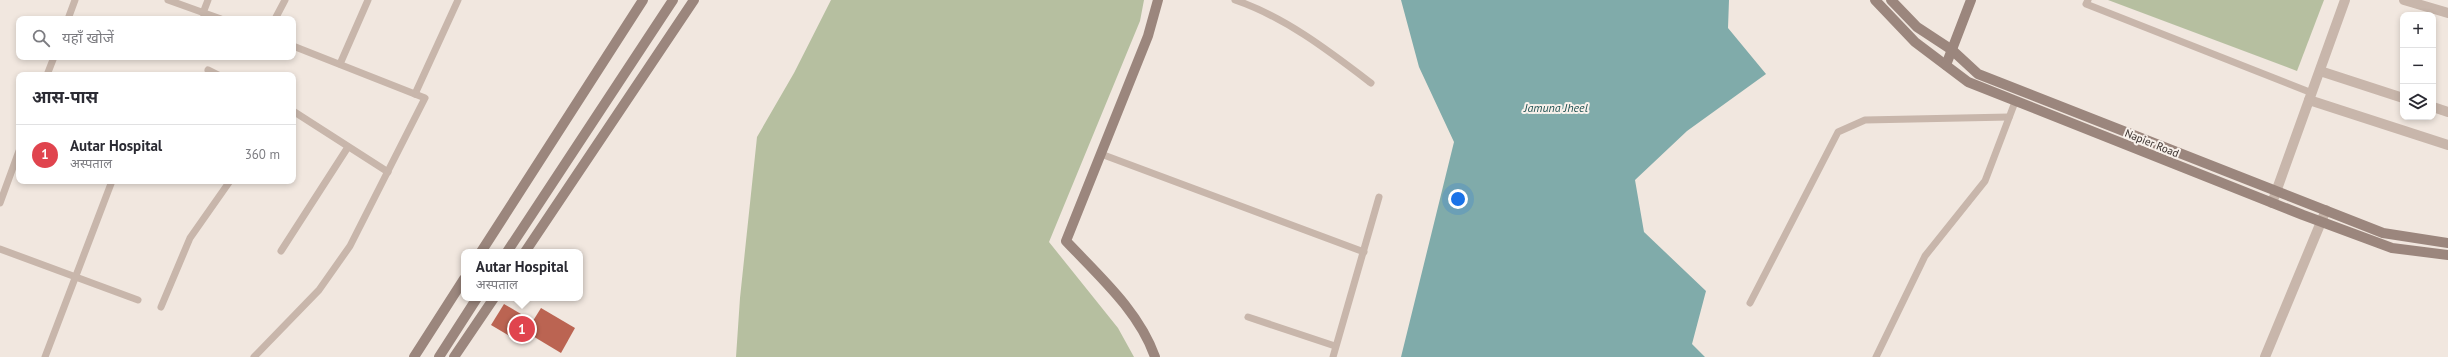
<!DOCTYPE html>
<html lang="hi">
<meta charset="utf-8">
<style>
:root{--surface:#fff;--page:#f7f7f7;--text:#2b2b33;--muted:#7c7c81;--line:#e1e1e2;--accent:#db2777}
body{margin:0;font-family:"PT Sans","Noto Sans Devanagari",sans-serif;background:var(--page);color:var(--text)}
.controls{position:absolute;right:12px;top:12px;display:grid;overflow:hidden;border-radius:8px;box-shadow:0 2px 6px #0003}
.controls button{width:36px;height:36px;display:grid;place-items:center;padding:0;border:0;border-bottom:1px solid var(--line);background:var(--surface);color:var(--text);font:20px sans-serif}
.you{position:absolute;left:1458px;top:199px;width:14px;height:14px;margin:-10px;border:3px solid #fff;border-radius:50%;background:#1a73e8;box-shadow:0 0 0 6px #1a73e833}
.badge{display:grid;place-items:center;width:26px;height:26px;border-radius:50%;background:var(--accent);color:#fff;font-size:13px;font-weight:700}
.pin{position:absolute;translate:-50% -50%;border:2px solid #fff;box-shadow:0 1px 4px #0006}
.popup{position:absolute;left:461px;top:249px;width:122px;height:52px;box-sizing:border-box;display:grid;place-content:center;border-radius:8px;background:var(--surface);filter:drop-shadow(0 1px 3px #0005);font-size:13px;white-space:nowrap;color:var(--muted)}
.popup b{font-size:15px;color:var(--text)}
.popup::after{content:'';position:absolute;left:50%;top:100%;margin-left:-8px;border:8px solid transparent;border-top-color:var(--surface)}
.list{margin:0;padding:0;list-style:none}
h2{display:flex;justify-content:space-between;align-items:center;height:52px;margin:0;padding:0 16px;font-size:17px}
h2 small{font-size:13px;font-weight:400;color:var(--muted)}
.list li{display:grid;grid-template-columns:26px 1fr auto;gap:12px;align-items:center;box-sizing:border-box;height:60px;padding:0 16px;border-top:1px solid var(--line)}
.list b{display:block;font-size:15px;white-space:nowrap}
.list p{margin:0;font-size:13px;white-space:nowrap;color:var(--muted)}
.list em{font-size:13px;font-style:normal;color:var(--muted)}
.icon{flex:none;width:22px;height:22px;fill:none;stroke:currentColor;stroke-width:2;stroke-linecap:round;stroke-linejoin:round}
.map{position:relative;flex:none;width:2448px;height:357px;overflow:hidden}
.search{position:absolute;background:var(--surface);box-shadow:0 2px 6px #0003;left:16px;top:16px;width:280px;height:44px;display:flex;align-items:center;gap:10px;box-sizing:border-box;padding:0 14px;border-radius:8px;color:var(--muted);font-size:15px}
.panel{position:absolute;background:var(--surface);box-shadow:0 2px 6px #0003;left:16px;top:72px;width:280px;height:112px;border-radius:8px}
.map>svg:first-child{display:block}
</style>
<div class="map">
<svg width="2448" height="357" viewBox="0 0 2448 357">
<rect width="100%" height="100%" fill="#f1e7df"/>
<g fill="#b6bfa0">
<path d="M831 0H1144L1140 21 1049 242 1118 328 1134 357H736L740 298 757 137 794 73Z"/>
<path d="M2108 0H2324L2297 71Z"/>
</g>
<path fill="#80abaa" d="M1401 0H1729L1728 28 1766 74 1687 131 1635 180 1644 232 1706 291 1692 344 1705 357H1401L1454 142 1419 67Z"/>
<g fill="#bb6452">
<path d="M504 304 526 317 513 338 491 325Z"/>
<path d="M541 308 575 328 561 353 526 332Z"/>
</g>
<g fill="none" stroke-linecap="round" stroke-linejoin="round">
<g stroke="#c8b6ab" stroke-width="7">
<path d="M168 0 221 19"/>
<path d="M1235 0C1285 17 1329 51 1371 83"/>
<path d="M2088 0 2086 4 2312 93"/>
<path d="M203 13 208 0"/>
<path d="M68 19 75 0"/>
<path d="M275 19 285 0"/>
<path d="M340 64 368 0"/>
<path d="M208 70 218 75"/>
<path d="M47 75 54 57"/>
<path d="M415 94 458 0"/>
<path d="M293 111 388 172"/>
<path d="M1101 154 1364 252"/>
<path d="M0 203 19 151"/>
<path d="M0 249 138 300"/>
<path d="M281 251 348 147"/>
<path d="M1750 303 1838 132 1865 120 2009 117"/>
<path d="M161 307 190 238 230 181"/>
<path d="M1248 317 1335 346"/>
<path d="M45 357 112 181"/>
<path d="M254 357 319 290 350 246 425 98 293 46"/>
<path d="M1333 357 1379 197"/>
<path d="M1876 357 1925 256 1985 181 2015 102"/>
</g>
<g stroke="#c8b6ab" stroke-width="10">
<path d="M2404 0 2448 13"/>
<path d="M2320 71 2403 98"/>
<path d="M2309 100 2448 145"/>
<path d="M2433 107 2448 112"/>
<path d="M2272 203 2345 0"/>
<path d="M2265 357 2326 210"/>
</g>
<g stroke="#9b867d" stroke-width="10">
<path d="M1875 0 1915 42 1968 82 2303 215 2392 248 2448 255"/>
<path d="M1891 0 1917 27 1952 50 1978 74 2383 233 2448 243"/>
<path d="M1946 65 1971 0"/>
<path d="M481 252 643 0"/>
<path d="M507 252 673 0"/>
<path d="M525 252 694 0"/>
<path d="M414 357 464 279"/>
<path d="M439 357 477 298"/>
<path d="M454 357 494 298"/>
<path d="M1155 357C1139 311 1099 276 1066 241L1148 36 1158 0"/>
</g>
</g>
<g text-anchor="middle" stroke-width="4" stroke-linejoin="round" paint-order="stroke">
<g font-size="11" fill="#362d2a" stroke="#f8f1eb">
<text transform="translate(2152 143) rotate(22)" y="4">Napier Road</text>
</g>
<g font-size="12" font-style="italic" fill="#235454" stroke="#f8f1eb">
<text x="1556" y="112">Jamuna Jheel</text>
</g>
</g>
</svg>
<div class="controls">
<button>+</button>
<button>−</button>
<button><svg class="icon" aria-label="layers" viewBox="0 0 24 24"><path d="M12 4l9 5-9 5-9-5zM3 14l9 5 9-5"/></svg></button>
</div>
<div class="you"></div>
<div class="pin badge" style="left:522px;top:329px;background:#e0444e">1</div>
<div class="popup"><b>Autar Hospital</b>अस्पताल</div>
<div class="search"><svg class="icon" aria-label="search" viewBox="0 0 24 24"><circle cx="10" cy="10" r="6"/><path d="M15 15l6 6"/></svg>यहाँ खोजें</div>
<section class="panel">
<h2>आस-पास<small></small></h2>
<ul class="list">
<li><span class="badge" style="background:#e0444e">1</span><div><b>Autar Hospital</b><p>अस्पताल</p></div><em>360 m</em></li>
</ul>
</section>
</div>
